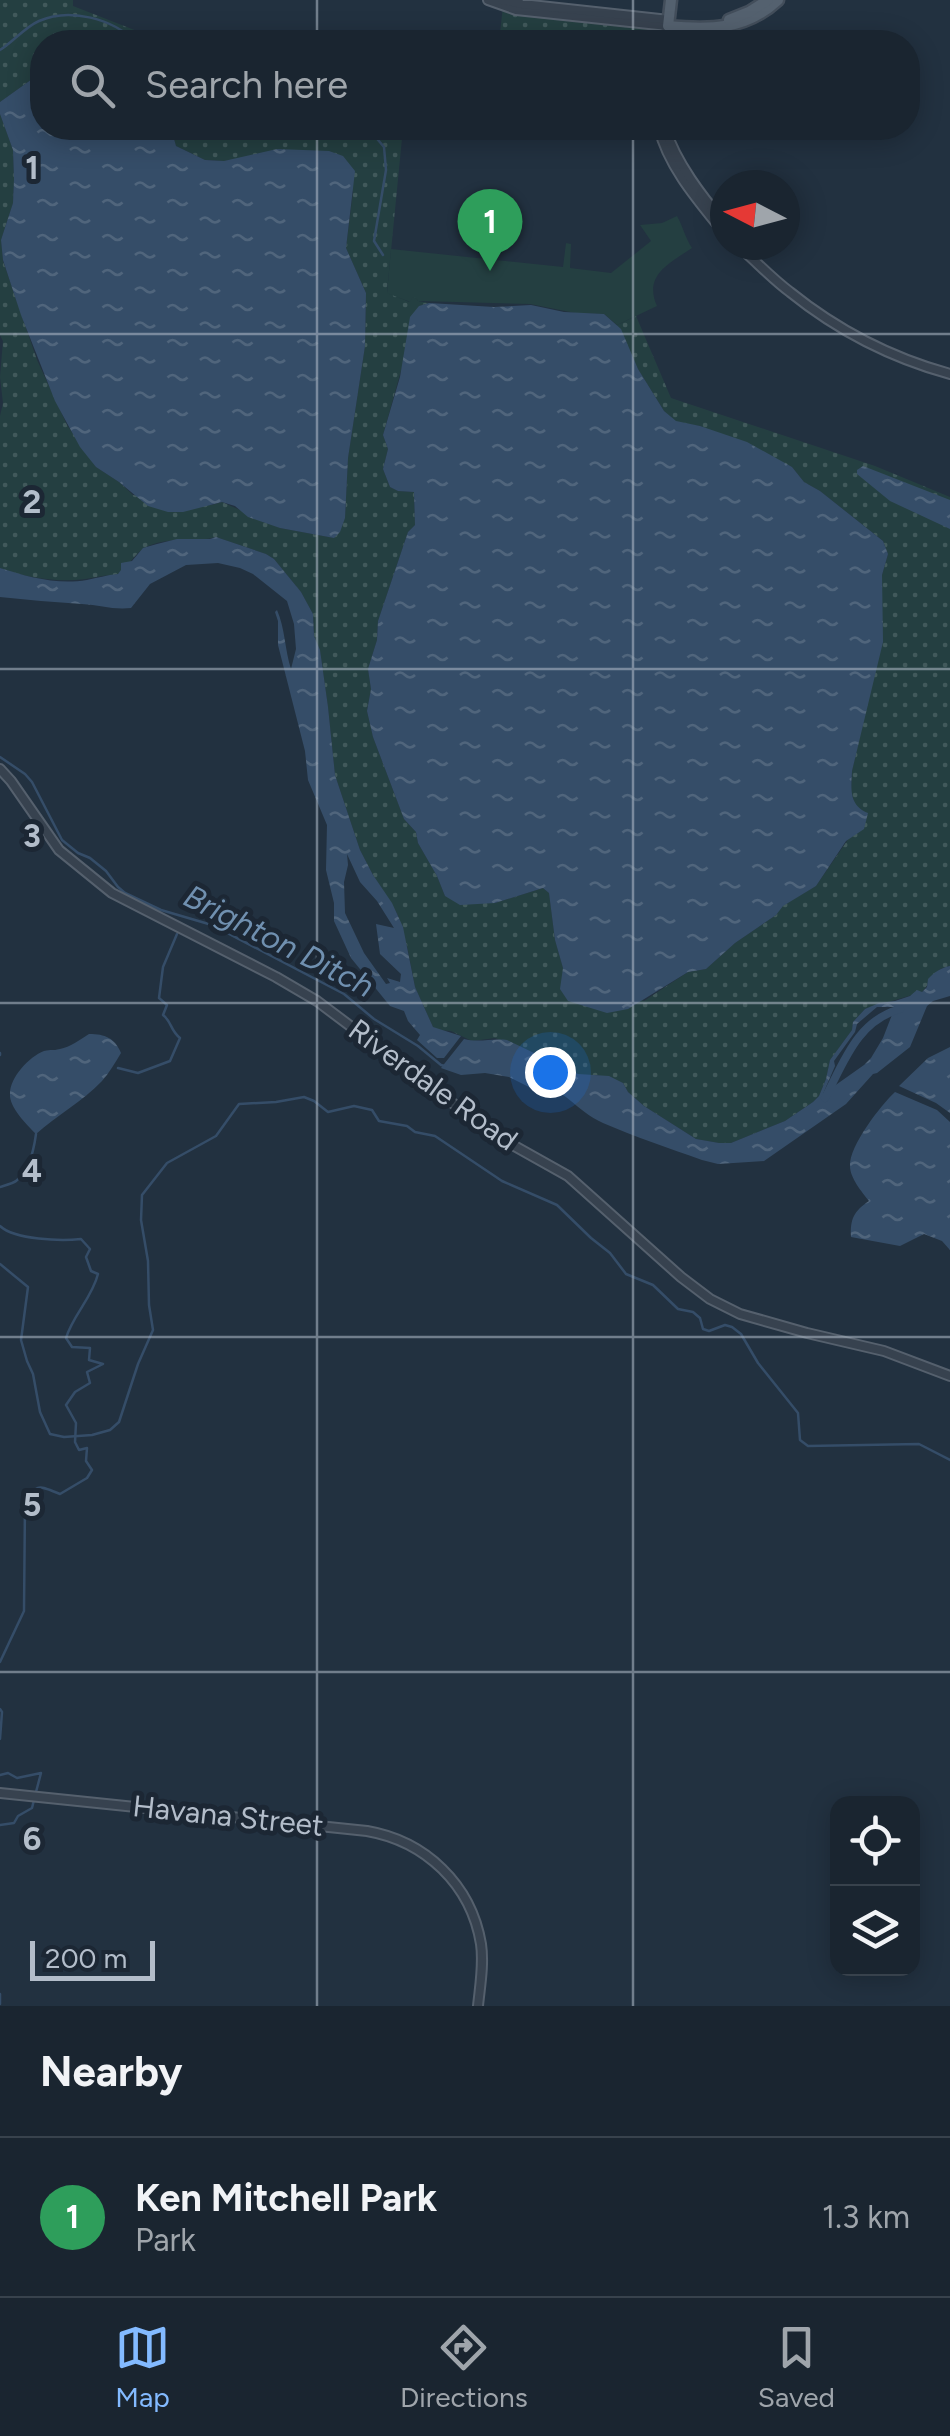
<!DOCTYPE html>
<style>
:root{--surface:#1a2530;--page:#27313c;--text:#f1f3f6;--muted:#9fa5ab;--line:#38424c;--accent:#83baff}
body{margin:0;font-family:Figtree,sans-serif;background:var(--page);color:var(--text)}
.controls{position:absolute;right:30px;bottom:30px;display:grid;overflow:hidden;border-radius:20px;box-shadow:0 5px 25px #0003}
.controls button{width:90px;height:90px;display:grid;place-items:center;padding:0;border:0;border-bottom:2px solid var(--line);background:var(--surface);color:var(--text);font:50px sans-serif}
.compass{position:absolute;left:710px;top:170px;width:90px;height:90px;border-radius:50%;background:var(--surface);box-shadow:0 5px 25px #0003;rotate:276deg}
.scale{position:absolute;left:30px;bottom:25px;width:125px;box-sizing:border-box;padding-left:10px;border:5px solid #b3bdca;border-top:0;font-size:28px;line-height:35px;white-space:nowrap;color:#b3bdca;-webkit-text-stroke:8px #1c2734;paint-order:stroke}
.you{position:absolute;left:550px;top:1072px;width:35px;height:35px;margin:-25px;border:8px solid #fff;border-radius:50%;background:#1a73e8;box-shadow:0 0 0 15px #1a73e833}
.badge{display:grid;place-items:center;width:65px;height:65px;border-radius:50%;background:var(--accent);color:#fff;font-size:32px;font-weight:700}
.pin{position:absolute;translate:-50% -82px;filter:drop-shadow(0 2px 5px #0008)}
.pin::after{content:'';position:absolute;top:52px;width:35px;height:30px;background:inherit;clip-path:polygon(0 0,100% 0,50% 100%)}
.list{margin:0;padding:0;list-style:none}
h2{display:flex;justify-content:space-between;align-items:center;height:130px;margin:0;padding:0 40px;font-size:42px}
h2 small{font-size:32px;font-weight:400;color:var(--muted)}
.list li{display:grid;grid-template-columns:65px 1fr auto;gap:30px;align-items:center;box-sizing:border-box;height:160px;padding:0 40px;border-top:2px solid var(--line)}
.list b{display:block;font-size:38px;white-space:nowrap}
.list p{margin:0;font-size:32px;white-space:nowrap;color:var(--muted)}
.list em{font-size:32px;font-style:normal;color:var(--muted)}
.icon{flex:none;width:55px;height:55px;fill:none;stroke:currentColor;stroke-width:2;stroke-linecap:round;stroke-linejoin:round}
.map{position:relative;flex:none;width:950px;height:2006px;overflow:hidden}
.search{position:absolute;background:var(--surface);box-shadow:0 5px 25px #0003;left:30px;right:30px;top:30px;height:110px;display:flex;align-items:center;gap:25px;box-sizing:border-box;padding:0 35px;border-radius:40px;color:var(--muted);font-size:38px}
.sheet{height:290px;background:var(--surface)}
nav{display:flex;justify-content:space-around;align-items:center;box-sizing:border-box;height:140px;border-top:2px solid var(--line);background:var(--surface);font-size:28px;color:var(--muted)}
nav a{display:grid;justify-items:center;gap:5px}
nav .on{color:var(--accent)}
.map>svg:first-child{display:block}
</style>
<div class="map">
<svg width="950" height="2006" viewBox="0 0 950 2006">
<defs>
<pattern id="grass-dots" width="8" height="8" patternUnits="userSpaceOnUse" patternTransform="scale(2.5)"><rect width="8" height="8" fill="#243f41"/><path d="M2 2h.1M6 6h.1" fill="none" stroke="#41595b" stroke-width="1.8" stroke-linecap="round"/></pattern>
<pattern id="water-ripples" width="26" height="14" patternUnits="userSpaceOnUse" patternTransform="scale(2.5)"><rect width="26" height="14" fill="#354d68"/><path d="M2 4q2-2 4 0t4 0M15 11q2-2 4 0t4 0" fill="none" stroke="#50657c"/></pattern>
</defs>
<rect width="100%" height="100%" fill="#223140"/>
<g fill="url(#grass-dots)">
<path d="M0 0H73V6L160 40 179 42 181 35 246 42H42V72L0 102Z"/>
<path d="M503 6 668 26 666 42H499Z"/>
<path d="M0 114 13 150 14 179 13 203 1 240 3 261 37 360 67 425 96 467 119 482 133 495 212 505 222 502 280 528 334 538 345 518 348 458 365 346 366 293 346 248 353 192 329 151 224 161 205 160 176 146 171 128H403L387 292 409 302 412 297H416L418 301 429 303 419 306 383 435 388 449 383 469 390 487 398 491 414 492 415 525 408 532 378 621 377 640 368 669 371 689 367 711 373 737 404 819 416 832 418 843 437 876 445 896 495 903 543 888 549 893 555 940 563 968 644 1001 688 972 706 969 735 943 776 915 782 906 816 886 847 841 859 810 855 804 851 793 852 771 868 699 881 602 882 575 888 554 883 541 820 491 804 482 792 467 700 426 676 422 664 411 638 369 617 325 636 316 671 398 875 466 950 497V966L940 969 922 992 865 1009 853 1022 852 1030 830 1060 826 1079 819 1096 813 1102 785 1121 731 1143H719L696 1139 644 1106 628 1092 623 1083 597 1075 586 1076 578 1074 541 1055 495 1038 472 1041 451 1031 438 1030 433 1027 415 987 408 950 398 915 373 875 360 850 335 775 328 707 320 651 314 636 313 614 301 592 274 559 266 554 216 537C193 543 168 536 146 547 135 552 127 569 118 574 113 576 107 575 102 576 67 584 33 580 0 568V416L3 403 0 377 3 341 0 335Z"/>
</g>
<path fill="#243f41" d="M677 216C683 227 685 237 692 248 670 263 643 275 657 306L617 325 604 314 575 313 530 304 418 301 415 297 412 298 410 302 387 293 391 249 563 267 566 243 571 244 570 268 611 273 651 241 640 225 662 223Z"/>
<g fill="url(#water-ripples)" fill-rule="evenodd">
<path d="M42 72V128H171L176 146 205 160 224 161 277 149 329 151 343 156 355 171 346 248 366 293 365 346 348 458 345 518 340 532 334 538 280 528 248 517 235 506 222 502 183 512H168L148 506 119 482 96 467 80 447 55 401 21 315 3 260 1 240 13 203 14 179 13 150 0 114V102Z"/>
<path d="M429 303 494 307 531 305 564 312 604 314 621 329 638 369 664 411 676 421 700 426 747 442 792 467 804 482 820 491 883 541 888 554 882 575 883 642 852 771C851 790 849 805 868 813L864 829 846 841 816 886 783 906 776 915 735 943 706 969 688 972 628 1009 607 1013 568 1001 560 989 563 968 555 940 549 893 543 888 495 903 460 905 445 896 437 876 418 843 416 832 404 819 373 737 367 711 371 689 368 669 377 640 378 621 408 532 415 525 414 492 398 491 390 487 383 469 388 449 383 435 400 377 410 317 419 306Z"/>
<path d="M863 466 950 500V529L890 501 857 474V470Z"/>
<path d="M216 537 266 554 274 559 301 592 313 614 314 636 320 650 328 707 335 775 360 850 373 875 392 903 403 927 415 987 433 1027 461 1036 444 1058H437L417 1040 420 1035 408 1021 404 1011 390 1006 351 958 334 921V903L326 870 327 825 308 780 305 751 278 645V621L275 612 277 610C285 628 285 651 291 669L296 649 294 624 287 601 253 574 240 568 218 563 186 565 150 584 131 608C113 610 100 605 82 604 55 602 27 600 0 597V568C28 577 57 585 87 580 97 578 107 575 118 574L121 570V563L132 561 143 548 157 544 177 539H210ZM347 854 360 882 377 901 394 928 376 924 380 954 401 974 400 982 387 978 390 983 386 984 364 953 345 913 344 882 348 865Z"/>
<path d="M950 966V996L933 1001 927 1006 910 1047 877 1073 873 1074 846 1104 764 1161 718 1164 702 1160C669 1148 635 1137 603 1123 576 1111 564 1087 535 1083L537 1089 531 1088 509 1077 485 1073 461 1075 441 1068 464 1039C478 1043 493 1038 507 1040L578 1074 609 1076 623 1083 628 1092 644 1106 696 1139 719 1143H731L785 1121 813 1102 819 1096 826 1079 830 1060 852 1030 853 1022 865 1009 879 1003 895 1001 910 996 917 990 922 992 927 987 928 979C935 972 940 968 950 966ZM877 1007H895L883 1038 871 1058 864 1065 823 1094 835 1066 834 1061 855 1032 857 1024Z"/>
<path d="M89 1034C105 1034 115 1038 121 1053 115 1063 109 1073 102 1081 82 1102 57 1115 36 1134 27 1125 9 1107 10 1094 10 1077 29 1057 44 1051 52 1049 52 1051 60 1049 70 1047 80 1040 89 1034Z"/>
<path d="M950 1047V1113L936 1103 899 1086 928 1058Z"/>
<path d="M895 1092 937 1110 950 1122V1250L942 1241 924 1234 900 1246 851 1237C850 1219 854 1211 869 1201 862 1192 850 1178 850 1166 849 1146 881 1105 895 1092Z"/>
</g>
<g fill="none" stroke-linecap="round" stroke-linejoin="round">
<g stroke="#354d68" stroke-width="2.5">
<path d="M883 42V38"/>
<path d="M0 50C13 42 25 27 39 21 70 7 113 19 136 42"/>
<path d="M195 128 204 137 220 138 274 130 314 128"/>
<path d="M330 128 373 134 384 147 386 170 374 241 383 255"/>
<path d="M0 757 25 774 32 782 62 840 78 853 90 858 106 871 118 887 125 893 161 910 212 925 344 994 374 1019 418 1046 441 1065 445 1066"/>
<path d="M0 1053V1055"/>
<path d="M118 1068 138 1073 170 1061 180 1038C170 1030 172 1022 163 1015L167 1005 159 998 163 967 177 934"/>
<path d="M0 1187C3 1186 14 1183 16 1181 29 1171 34 1149 36 1134"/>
<path d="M0 1226C15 1240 61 1241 81 1239L90 1249 86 1257 91 1271 98 1274C92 1298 73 1315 66 1338L72 1347 90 1348 89 1360 103 1364 87 1372 90 1383 75 1392 66 1405 76 1423 75 1442 79 1450 87 1448 86 1461 92 1470 87 1478 60 1494C39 1486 38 1482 25 1502L24 1611 0 1662"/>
<path d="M0 1264 28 1287 21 1340 27 1361 33 1374 40 1412 50 1434 64 1437 92 1435 110 1430 119 1422 138 1364 153 1330 149 1305 148 1261 141 1220 142 1195 167 1163 216 1136 239 1104 276 1102 304 1097 314 1101 328 1112 354 1106 372 1110 379 1121 407 1126 415 1132 435 1136 502 1181 557 1205 591 1238 610 1253 626 1274 653 1285 678 1309 693 1312 700 1318 703 1329 709 1331 725 1325 732 1327 741 1334 758 1363 798 1413 800 1440 808 1446 919 1444 950 1460"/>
<path d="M0 1709 2 1712 0 1739"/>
<path d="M0 1775 8 1773 17 1778 41 1773 36 1792"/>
<path d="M0 1825 14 1823 18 1816 32 1808 34 1800"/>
<path d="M0 1994V2004"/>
</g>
<path stroke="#354d68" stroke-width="8" d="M825 1098C844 1062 857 1021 900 1009"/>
<g stroke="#55606d" stroke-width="12">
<g id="minor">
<path d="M488 0 516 10 668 26 666 42"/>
<path d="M502 0 522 4 669 20"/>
<path d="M659 128C668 167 700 203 725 234"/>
<path d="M665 128C676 163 702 196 725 224"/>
<path d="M737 245C755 260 771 278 790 292 837 330 892 358 950 374"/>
<path d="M0 769 11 781 59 850 112 893 276 977 317 1001 495 1135 568 1176 681 1277 710 1299 740 1314 807 1333 884 1351 950 1376"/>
<path d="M0 1793 367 1831C425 1841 471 1884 481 1944 484 1964 480 1986 478 2006"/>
</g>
</g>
<g stroke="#434e5b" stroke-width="15">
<g id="major">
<path d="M671 0 668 26C709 30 746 30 778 0"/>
<path d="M729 20 749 12 768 0"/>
</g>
</g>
<use href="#minor" stroke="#37424f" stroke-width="8"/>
<use href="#major" stroke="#54616f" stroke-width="10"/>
</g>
<path fill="none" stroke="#b3bdca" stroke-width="2.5" stroke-opacity="0.55" d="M317 0V42M633 0V42M317 128V2006M633 128V2006M0 334H950M0 669H950M0 1003H950M0 1337H950M0 1672H950"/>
<g text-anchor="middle" stroke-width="10" stroke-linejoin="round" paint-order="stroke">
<g font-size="30" fill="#b3bdca" stroke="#1c2734">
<text transform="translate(433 1085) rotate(36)" y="10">Riverdale Road</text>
<text transform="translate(228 1816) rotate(6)" y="10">Havana Street</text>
</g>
<g font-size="32" font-style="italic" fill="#7090b0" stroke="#1c2734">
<text transform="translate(279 941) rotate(27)" y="11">Brighton Ditch</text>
</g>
</g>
<g font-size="32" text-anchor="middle" font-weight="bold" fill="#b3bdca" stroke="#1c2734" stroke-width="10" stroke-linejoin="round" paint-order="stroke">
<text x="32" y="179">1</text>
<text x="32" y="513">2</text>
<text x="32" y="847">3</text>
<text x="32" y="1182">4</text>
<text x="32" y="1516">5</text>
<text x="32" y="1850">6</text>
</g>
</svg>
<div class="controls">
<button><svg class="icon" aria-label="locate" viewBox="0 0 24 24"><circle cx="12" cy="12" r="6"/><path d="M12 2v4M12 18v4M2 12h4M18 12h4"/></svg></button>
<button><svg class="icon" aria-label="layers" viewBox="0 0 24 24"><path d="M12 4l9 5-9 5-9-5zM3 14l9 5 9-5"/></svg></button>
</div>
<svg class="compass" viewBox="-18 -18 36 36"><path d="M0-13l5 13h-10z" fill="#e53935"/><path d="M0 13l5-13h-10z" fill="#9fa5ab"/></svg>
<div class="scale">200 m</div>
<div class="you"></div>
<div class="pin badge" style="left:490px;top:271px;background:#2e9e5b">1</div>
<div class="search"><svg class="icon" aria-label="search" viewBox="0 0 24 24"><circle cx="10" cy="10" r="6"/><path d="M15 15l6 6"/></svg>Search here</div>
</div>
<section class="sheet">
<h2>Nearby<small></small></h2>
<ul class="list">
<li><span class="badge" style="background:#2e9e5b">1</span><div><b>Ken Mitchell Park</b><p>Park</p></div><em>1.3 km</em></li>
</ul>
</section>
<nav>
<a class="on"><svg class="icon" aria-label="map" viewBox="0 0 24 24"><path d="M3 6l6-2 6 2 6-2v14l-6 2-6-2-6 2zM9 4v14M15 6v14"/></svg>Map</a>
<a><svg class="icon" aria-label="directions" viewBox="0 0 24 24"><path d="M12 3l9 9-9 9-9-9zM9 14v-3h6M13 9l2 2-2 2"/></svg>Directions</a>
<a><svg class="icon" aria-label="saved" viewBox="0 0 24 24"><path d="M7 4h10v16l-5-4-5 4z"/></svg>Saved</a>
</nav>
